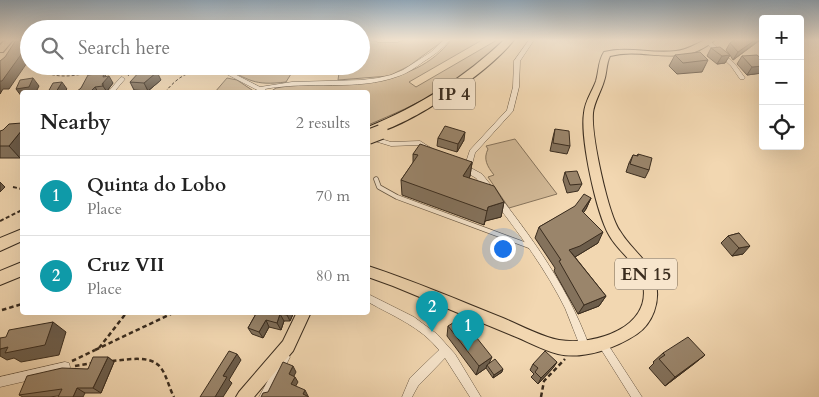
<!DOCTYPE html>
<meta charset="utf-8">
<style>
:root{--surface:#fff;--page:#f2f2f2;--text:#222;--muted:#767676;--line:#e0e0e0;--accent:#111827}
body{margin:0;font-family:Cardo,serif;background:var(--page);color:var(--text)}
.controls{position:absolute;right:15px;top:15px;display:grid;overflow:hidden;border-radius:5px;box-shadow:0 5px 20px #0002}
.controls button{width:45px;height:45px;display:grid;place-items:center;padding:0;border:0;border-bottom:1px solid var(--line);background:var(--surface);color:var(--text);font:25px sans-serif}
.you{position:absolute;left:502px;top:248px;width:18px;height:18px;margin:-12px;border:4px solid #fff;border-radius:50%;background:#1a73e8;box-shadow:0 0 0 8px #1a73e833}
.badge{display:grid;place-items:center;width:32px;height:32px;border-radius:50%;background:var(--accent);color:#fff;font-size:16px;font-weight:700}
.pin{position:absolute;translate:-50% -41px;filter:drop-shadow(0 1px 2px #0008)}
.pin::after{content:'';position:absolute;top:26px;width:18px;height:15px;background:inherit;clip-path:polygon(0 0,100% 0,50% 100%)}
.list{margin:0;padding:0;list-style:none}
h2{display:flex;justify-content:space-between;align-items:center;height:65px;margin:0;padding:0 20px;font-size:21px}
h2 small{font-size:16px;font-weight:400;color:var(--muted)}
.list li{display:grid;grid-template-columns:32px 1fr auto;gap:15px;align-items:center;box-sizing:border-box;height:80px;padding:0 20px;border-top:1px solid var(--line)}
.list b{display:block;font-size:19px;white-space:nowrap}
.list p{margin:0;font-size:16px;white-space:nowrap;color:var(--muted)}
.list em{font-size:16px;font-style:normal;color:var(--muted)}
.icon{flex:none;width:28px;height:28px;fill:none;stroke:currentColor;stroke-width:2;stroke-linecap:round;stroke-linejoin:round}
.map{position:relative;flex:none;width:819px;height:397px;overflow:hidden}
.search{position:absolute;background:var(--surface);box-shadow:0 5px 20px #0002;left:20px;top:20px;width:350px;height:55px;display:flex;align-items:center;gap:12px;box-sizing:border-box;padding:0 18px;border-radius:28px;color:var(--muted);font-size:19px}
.panel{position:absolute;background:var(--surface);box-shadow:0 5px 20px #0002;left:20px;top:90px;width:350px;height:225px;border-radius:5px}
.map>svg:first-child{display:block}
</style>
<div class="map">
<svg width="819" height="397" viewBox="0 0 819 397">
<rect width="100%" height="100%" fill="#f2d7b1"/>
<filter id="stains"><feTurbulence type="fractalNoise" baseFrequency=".004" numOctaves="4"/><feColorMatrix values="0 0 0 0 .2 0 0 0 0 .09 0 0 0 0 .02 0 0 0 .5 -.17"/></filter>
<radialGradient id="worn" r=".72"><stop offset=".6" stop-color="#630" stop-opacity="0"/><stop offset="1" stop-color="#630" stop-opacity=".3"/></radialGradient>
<g fill="#d3ba98" stroke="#87745c">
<path d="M361 40 393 42 407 40H444L409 66 389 76 338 80 340 66H361Z"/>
<path d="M451 40H482L409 82 416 87 497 40H505C469 80 416 105 368 125V92H270L276 88 288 86C344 83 412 90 451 40Z"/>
<path d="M221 66H296L286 82C253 86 250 80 221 66Z"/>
<path d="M227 78 237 80 255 92H215Z"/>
<path d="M515 139 557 194 509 208 488 177 494 175C487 166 483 159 488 149L486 146Z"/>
</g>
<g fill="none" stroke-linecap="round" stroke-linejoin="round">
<g stroke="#695844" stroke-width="5.5">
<path id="lane" d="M376 179 379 187 397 197 532 247"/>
</g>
<g stroke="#695844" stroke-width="1">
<g id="street">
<path d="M375 40H401L398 42H378Z"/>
<path d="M444 40H450C442 49 433 56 423 62 416 67 408 73 399 76 356 92 309 80 265 89L268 92H261L211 66H219L260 87 292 82 361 80 378 78 391 75 403 70 431 52Z"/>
<path d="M529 40H534L520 61 519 87 513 111 475 153 471 168 482 174 494 189 495 191 491 194 488 193 476 178 460 169 458 167 462 165H465L470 150 507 110 513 87 514 61Z"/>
<path d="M705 40H709L735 64 745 78 744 79H740L731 66 705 42Z"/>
<path d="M122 77 125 79 114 92H108L120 78Z"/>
<path d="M368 135 391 142 420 141 439 153 436 155H434L419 145 391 146 368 139Z"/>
<path d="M498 197 501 198C538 246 569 290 590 348L588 351 585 353 582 351C576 337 571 322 565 308 546 270 521 236 495 202L494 200 495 198Z"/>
<path d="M368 294 414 317 437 334 455 354 481 397H470L445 358 418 386 412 397H402L410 378 439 350C421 327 393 316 368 302Z"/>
<path d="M602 338 605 340 642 397H631L599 346 597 343 599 340Z"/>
<path d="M285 352 288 354 290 357 270 397H259L282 354Z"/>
<path d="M65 362 69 363 70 367 69 371 65 372 0 387V377Z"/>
</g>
</g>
<g stroke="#3b2d1f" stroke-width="2">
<g id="primary">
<path d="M5 40H13L3 52H0V45Z"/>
<path d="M705 40H715C680 70 646 46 610 56 606 64 607 73 604 81 601 92 594 102 593 113 591 135 608 214 620 231 631 250 651 261 656 284 660 302 653 323 637 334 616 348 584 360 558 354 542 350 525 340 509 334 470 318 432 302 393 286L368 277V266C414 281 458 300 503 318 520 325 542 337 559 340 594 346 652 328 643 284 639 264 618 252 609 235 596 212 580 138 584 113 585 101 592 92 596 81 599 71 598 61 604 52 629 46 651 54 676 51 686 50 696 44 705 40Z"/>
<path d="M297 312H311L293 351 254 397H236L239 392 283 341Z"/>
</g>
</g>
<g stroke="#3b2d1f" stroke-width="2">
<g id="highway">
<path d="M504 40H514C488 73 409 127 368 135V127C419 106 464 78 504 40Z"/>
<path d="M22 229V241L0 251V238Z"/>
<path d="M22 262V276L0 285V271Z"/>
</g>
</g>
<g stroke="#3b2d1f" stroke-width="1" stroke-dasharray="3 2" stroke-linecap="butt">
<path d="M69 66 46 73C69 81 93 71 115 66"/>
<path d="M128 76 136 66"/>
<path d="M165 92C179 76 189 69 211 72"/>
</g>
<g stroke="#3b2d1f" stroke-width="2" stroke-dasharray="4 2.5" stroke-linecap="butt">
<path d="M13 187 22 189"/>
<path d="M0 221 22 210"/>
</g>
<g stroke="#3b2d1f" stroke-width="2.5" stroke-dasharray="4.5 3" stroke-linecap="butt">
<path d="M2 310 22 304"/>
<path d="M99 348 127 312"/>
<path d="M95 350 175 312"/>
<path d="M72 361 95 350"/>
<path d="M112 361C126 360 151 354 161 368 167 376 169 388 174 397"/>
<path d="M75 366 92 363"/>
<path d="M541 397 544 381 565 359"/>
</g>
<use href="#lane" stroke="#f7e5cc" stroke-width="4"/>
<use href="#street" fill="#f7e5cc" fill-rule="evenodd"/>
<use href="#primary" fill="#f2d7b1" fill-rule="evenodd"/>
<use href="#highway" fill="#f2d7b1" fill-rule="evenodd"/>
<g stroke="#3b2d1f" stroke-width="12" stroke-linecap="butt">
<path id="highway-bridge-far1" d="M377 133 381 132"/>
</g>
<g stroke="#3b2d1f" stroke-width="16" stroke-linecap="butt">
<path id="highway-bridge" d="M368 137 381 132"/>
</g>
<use href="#highway-bridge-far1" stroke="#f2d7b1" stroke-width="11"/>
<use href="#highway-bridge" stroke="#f2d7b1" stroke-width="14"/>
</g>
<g fill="#84725c" stroke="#3b2d1f">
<path d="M759 41 733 60 730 55 725 63 717 64 707 56 711 48 729 54 726 50 730 43Z"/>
<path d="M675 55 708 60 702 72 677 74 669 66Z"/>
<path d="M742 56 763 60 762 73 747 75 737 64Z"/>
<path d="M305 66H318L316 70 305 69Z"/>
<path d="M106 76 113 83 107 91V92H76Z"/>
<path d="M161 80 148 91 134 90 130 82Z"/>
<path d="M555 129 570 146 567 154 550 151 553 137Z"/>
<path d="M0 131 20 158H0Z"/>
<path d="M438 138 464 140 457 152 437 146Z"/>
<path d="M413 154 472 162 470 176 469 178 504 202 501 217 485 221 484 225 402 195 401 180 413 163Z"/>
<path d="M638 154 649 170 645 178 626 172 629 163 633 155 637 156Z"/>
<path d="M565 172 582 184 578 191 567 193 563 180Z"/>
<path d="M591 198 586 209 583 213 598 243 575 257 606 296 599 306 578 314 554 271 555 268 535 238 539 227Z"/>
<path d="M739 233 743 254 732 256 721 243 728 236Z"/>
<path d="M257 312H294L290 321H284L281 330 269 327 263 338 252 334 248 328Z"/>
<path d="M448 326 489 363 502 372 493 378 486 368 476 375 447 336Z"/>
<path d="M663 353 705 355 665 386 649 368 654 363 653 362Z"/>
<path d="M108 357 114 362 101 393H85L49 397H23L19 395 88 369Z"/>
<path d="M557 362 553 368 538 384 531 377 534 374 530 370 533 364Z"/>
</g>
<g fill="#6c5d4b" stroke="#3b2d1f">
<path d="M755 40H759L733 60 738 52Z"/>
<path d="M29 42V60L9 89H3L0 94V81Z"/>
<path d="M730 55 725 63 717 64 722 56Z"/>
<path d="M763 66 762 73 747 75 752 67Z"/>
<path d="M157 72 161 80 148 91 144 83Z"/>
<path d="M104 73 107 78 109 76 113 83 107 91V92L103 86V77Z"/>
<path d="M33 78 39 86 36 92H22V97L16 89Z"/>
<path d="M62 82 67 89 64 92H56Z"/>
<path d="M95 87 98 92H90Z"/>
<path d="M22 130V155L20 158 9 146Z"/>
<path d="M465 132 464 140 457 152 458 144Z"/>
<path d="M472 162 470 176 461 191 463 176Z"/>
<path d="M0 182 5 187 0 192Z"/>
<path d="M591 198 586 209 577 222 582 211Z"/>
<path d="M504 202 501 217 485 221 484 225 487 211 488 207Z"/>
<path d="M603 232 598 243 575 257 569 250Z"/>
<path d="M750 246 743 254 732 256 739 248Z"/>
<path d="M606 296 599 306 578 314 584 305Z"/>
<path d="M288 312H294L290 321 287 315Z"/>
<path d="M280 314 284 321 281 330 277 323Z"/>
<path d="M266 320 269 327 263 338 259 332Z"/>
<path d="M53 322 66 332 59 355 21 362 14 358 7 360 0 356V349L8 347Z"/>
<path d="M237 354 241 360 229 380 232 383 223 397H215L223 376Z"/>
<path d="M705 355 694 364 665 386 675 377Z"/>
<path d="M108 357 114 362 101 393 93 388Z"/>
<path d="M492 357 488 366 487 365 486 368 476 375 479 366Z"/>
<path d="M557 362 553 368 538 384 541 378Z"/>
<path d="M293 366 296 372 292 380 289 374Z"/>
<path d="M503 369 502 372 493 378 494 375Z"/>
<path d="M295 377 298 382 294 389 291 384Z"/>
<path d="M77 388 85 393 83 397H73Z"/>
<path d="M305 390 308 396 307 397 303 394Z"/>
</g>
<g fill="#9a856b" stroke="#3b2d1f">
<path d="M16 40H29V42L25 49 2 81H0V61L5 57Z"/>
<path d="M734 40H755L738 52 730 43Z"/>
<path d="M720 47 730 55 722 56 711 48Z"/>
<path d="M700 52 708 60 683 63 675 55Z"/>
<path d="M757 55 763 60V66L752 67 742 56Z"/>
<path d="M141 70 157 72 144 83 130 82Z"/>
<path d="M104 73 103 77 109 76 102 84 103 86 95 87 90 92H76L81 88 88 75Z"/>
<path d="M33 78 29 87 16 89 20 80Z"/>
<path d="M62 82 56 92H48L53 83Z"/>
<path d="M22 123V130L9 146H0V131L3 130 9 124Z"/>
<path d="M445 126 465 132 458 144 438 138Z"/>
<path d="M555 129 569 131 570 146 553 143Z"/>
<path d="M420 144 472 162 463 176 494 186 504 202 488 207 487 211 401 180 418 155 413 154Z"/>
<path d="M638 154 652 158 649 170 630 164 633 155 638 156Z"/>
<path d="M577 171 582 184 570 185 565 172Z"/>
<path d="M584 194 591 198 582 211 603 232 580 246 569 250 606 296 584 305 559 261 561 260 539 227 575 206Z"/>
<path d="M739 233 750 246 739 248 728 236Z"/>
<path d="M257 312H288L287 315 280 314 277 323 266 320 259 332 248 328Z"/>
<path d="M461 318 492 357 479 366 448 326Z"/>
<path d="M53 322 45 345 5 353 8 347 0 349V338L6 337 9 330Z"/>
<path d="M688 337 705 355 675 377 659 359 665 355 663 353Z"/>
<path d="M229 351 237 354 223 376 227 377 215 397H200Z"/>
<path d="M545 351 557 362 541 378 535 372 538 368 533 364Z"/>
<path d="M93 357H108L93 388H77L73 397H58L62 389 19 395 27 376 62 368 88 369Z"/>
<path d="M495 359 503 369 494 375 487 365Z"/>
<path d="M283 362 293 366 289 374 295 377 291 384 305 390 303 394 309 397H261L263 393 268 392Z"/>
</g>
<linearGradient id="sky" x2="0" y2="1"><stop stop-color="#93abbe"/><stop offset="0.42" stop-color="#f9eddc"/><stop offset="1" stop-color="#f9eddc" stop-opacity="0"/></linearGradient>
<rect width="819" height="95" fill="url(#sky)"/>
<g text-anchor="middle" stroke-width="4.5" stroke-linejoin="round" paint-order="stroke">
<g fill="#f7e5cc" stroke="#736453" stroke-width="1">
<rect x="433" y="78.5" width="42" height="31" rx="4"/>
<rect x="615" y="258.5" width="62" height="31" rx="4"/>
</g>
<g font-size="18" font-weight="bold" fill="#3b2d1f">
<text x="454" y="100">IP 4</text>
<text x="646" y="280">EN 15</text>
</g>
</g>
<rect width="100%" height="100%" filter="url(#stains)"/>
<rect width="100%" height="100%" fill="url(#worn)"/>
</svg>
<div class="controls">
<button>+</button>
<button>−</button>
<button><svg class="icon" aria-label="locate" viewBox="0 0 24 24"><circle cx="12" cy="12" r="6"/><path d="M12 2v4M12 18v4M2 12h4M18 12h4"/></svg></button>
</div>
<div class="you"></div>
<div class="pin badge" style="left:468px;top:351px;background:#0f9aa8">1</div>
<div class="pin badge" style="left:432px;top:332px;background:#0f9aa8">2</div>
<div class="search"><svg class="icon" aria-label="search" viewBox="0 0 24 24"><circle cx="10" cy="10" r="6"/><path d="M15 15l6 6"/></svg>Search here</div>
<section class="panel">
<h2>Nearby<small>2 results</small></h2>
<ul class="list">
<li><span class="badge" style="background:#0f9aa8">1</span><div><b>Quinta do Lobo</b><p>Place</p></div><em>70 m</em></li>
<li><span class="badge" style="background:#0f9aa8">2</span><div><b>Cruz VII</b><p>Place</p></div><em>80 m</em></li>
</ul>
</section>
</div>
